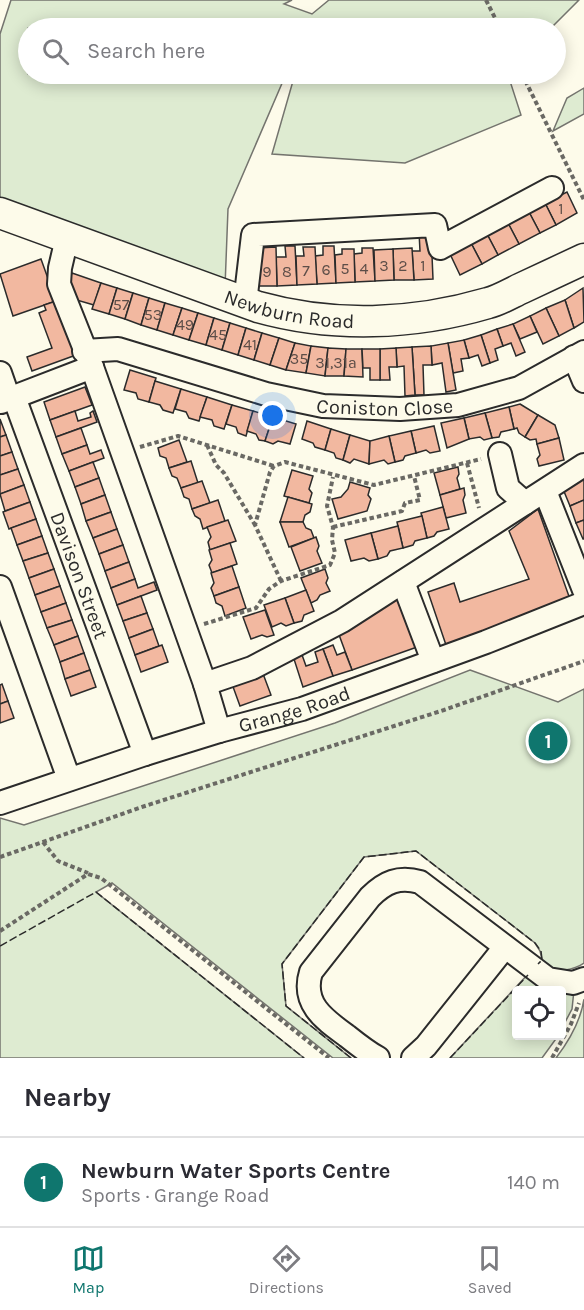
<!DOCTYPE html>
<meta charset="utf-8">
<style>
:root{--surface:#fff;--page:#f2f2f3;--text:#2b2b33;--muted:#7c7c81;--line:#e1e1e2;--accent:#0f766e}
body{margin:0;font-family:Karla,sans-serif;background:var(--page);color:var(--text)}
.controls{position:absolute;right:18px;bottom:18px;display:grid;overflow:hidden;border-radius:6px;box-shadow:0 3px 15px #0003}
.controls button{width:54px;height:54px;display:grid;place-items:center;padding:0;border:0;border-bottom:2px solid var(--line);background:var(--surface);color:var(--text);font:30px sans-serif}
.you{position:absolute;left:273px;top:416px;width:21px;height:21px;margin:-15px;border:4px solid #fff;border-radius:50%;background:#1a73e8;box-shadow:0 0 0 9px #1a73e833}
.badge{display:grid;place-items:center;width:39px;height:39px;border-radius:50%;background:var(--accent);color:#fff;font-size:20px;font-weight:700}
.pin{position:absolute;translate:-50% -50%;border:3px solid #fff;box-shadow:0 2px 6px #0006}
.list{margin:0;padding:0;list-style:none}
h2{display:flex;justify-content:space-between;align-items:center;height:78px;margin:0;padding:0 24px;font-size:26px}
h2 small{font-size:20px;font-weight:400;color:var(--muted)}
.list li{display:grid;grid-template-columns:39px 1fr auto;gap:18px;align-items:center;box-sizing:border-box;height:90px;padding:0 24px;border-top:2px solid var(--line)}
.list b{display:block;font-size:22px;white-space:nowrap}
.list p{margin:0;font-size:20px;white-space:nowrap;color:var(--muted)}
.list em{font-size:20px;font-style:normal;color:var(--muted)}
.icon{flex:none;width:33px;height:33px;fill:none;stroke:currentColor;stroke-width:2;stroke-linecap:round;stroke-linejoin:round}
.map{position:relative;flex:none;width:584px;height:1058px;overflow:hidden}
.search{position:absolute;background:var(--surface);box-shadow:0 3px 15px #0003;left:18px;right:18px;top:18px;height:66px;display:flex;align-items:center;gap:15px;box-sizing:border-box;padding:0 21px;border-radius:33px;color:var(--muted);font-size:22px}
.sheet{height:168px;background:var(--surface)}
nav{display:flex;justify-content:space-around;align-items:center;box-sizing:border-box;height:84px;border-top:2px solid var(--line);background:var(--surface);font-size:16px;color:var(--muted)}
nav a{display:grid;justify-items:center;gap:3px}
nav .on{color:var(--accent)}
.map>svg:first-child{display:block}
</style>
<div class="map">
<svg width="584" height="1058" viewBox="0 0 584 1058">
<rect width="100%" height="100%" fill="#fdfbea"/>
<g fill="#deebd1" stroke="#74746e" stroke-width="1.5">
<path d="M11 0H292L284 4 312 14 329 0H579L551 28H307L309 20 305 28H28V74H286L228 209 225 287 0 204V34Z"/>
<path d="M295 74H539L535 82 509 78 521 115 405 163 272 154Z"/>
<path d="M584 88V114L553 131 567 98Z"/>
<path d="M470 670 558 702 584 689V963C572 971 560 971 545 971L540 951 535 943 416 851 364 857 282 964 286 1006 351 1058H333L112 883 96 892 304 1058H0V818L24 825 335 723Z"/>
<path d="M530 972 574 990 572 1009 562 1028V990H516V1036H558L542 1058H450Z"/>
<path d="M584 999V1058H556C569 1041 581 1019 584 999Z"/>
</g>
<g fill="#f2b8a0" stroke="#2b2b2b" stroke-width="1.5">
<path d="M567 192 577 213 556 225 545 203Z"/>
<path d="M545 203 556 225 540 233 529 212Z"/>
<path d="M529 212 540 233 519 244 508 223Z"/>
<path d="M508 223 519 244 498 255 487 234Z"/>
<path d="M419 232H431L433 279 414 280 412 251H420Z"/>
<path d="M487 234 498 255 482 264 471 243Z"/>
<path d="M471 243 482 264 460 275 450 254Z"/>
<path d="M285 246H295L297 285 277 286 276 257H286Z"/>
<path d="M323 246H334L336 283 317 284 315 256 323 255Z"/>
<path d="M276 247 277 286H259L257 248Z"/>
<path d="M303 247H315L317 284 297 285 296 256H304Z"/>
<path d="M362 248H373L375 281 355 282 354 254 362 253Z"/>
<path d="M412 248 414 280H394L393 249Z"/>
<path d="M342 249H354L355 282 336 283 335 255 342 254Z"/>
<path d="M393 249 394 280 375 281 374 250Z"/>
<path d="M41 259 56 301 13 316 0 274Z"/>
<path d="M72 273 101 283 94 305 73 299 68 285Z"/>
<path d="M101 283 117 288 109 314 92 309Z"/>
<path d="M117 288 133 293 125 319 109 314Z"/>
<path d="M583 288 584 322 574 328 565 300Z"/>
<path d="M133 293 149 298 141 325 125 319Z"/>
<path d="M149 298 165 303 157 330 141 325Z"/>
<path d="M565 300 574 328 559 336 546 308Z"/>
<path d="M56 301 76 355 32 371 27 357 52 348 39 313 46 310 44 305Z"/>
<path d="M165 303 182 308 173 335 157 330Z"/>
<path d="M182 308 198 313 189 340 173 335Z"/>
<path d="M546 308 559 336 543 344 530 316Z"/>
<path d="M198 313 214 318 206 345 189 340Z"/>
<path d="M530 316 537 332 520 339 513 324Z"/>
<path d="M214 318 230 323 222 350 206 345Z"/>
<path d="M230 323 246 328 238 355 222 350Z"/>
<path d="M513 324 525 352 516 356 511 343 503 346 497 329Z"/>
<path d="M246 328 262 333 254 360 238 355Z"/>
<path d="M497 329 503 346 495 349 498 360 490 363 481 335Z"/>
<path d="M262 333 279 338 270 365 254 360Z"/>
<path d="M481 335 490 363 482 366 478 355 469 358 464 340Z"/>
<path d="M279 338 295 343 286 370 270 365Z"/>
<path d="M464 340 469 358 461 359 463 371 453 373 448 343Z"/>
<path d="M295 343 311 346 306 373 286 370Z"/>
<path d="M448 343 456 390 446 392 442 363 432 365 431 346Z"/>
<path d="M311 346 328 348 325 376 306 373Z"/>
<path d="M431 346 432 365H423L424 395H415L412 347Z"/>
<path d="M412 347 415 395 405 396 404 366 397 367 396 348Z"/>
<path d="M328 348 346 349 344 376H325Z"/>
<path d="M396 348 397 367H389L390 380H380V349Z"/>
<path d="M346 349H362L363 377 344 376Z"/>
<path d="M362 349H380V380H370V368H363Z"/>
<path d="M130 370 156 378 149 402 138 399 136 393 124 390Z"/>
<path d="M155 381 181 389 173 413 163 410 160 405 149 402Z"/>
<path d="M85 387 92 405 50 420 44 402Z"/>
<path d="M181 389 207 397 199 421 189 418 186 412 175 409Z"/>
<path d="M207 397 232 405 224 429 214 426 212 420 200 417Z"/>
<path d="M520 404 538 415 525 437 519 433 517 428 514 429 509 407Z"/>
<path d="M232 405 253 411 246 436 238 433 236 427 226 424Z"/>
<path d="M509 407 514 429 501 432 499 437 492 438 485 413Z"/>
<path d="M75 411 78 421 91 417 90 413 93 411 97 422 56 437 50 420Z"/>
<path d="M253 411 273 417 265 441 259 440 256 434 247 431Z"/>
<path d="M485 413 492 438 484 440 480 437 469 439 464 418Z"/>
<path d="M538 415 555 425 559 438 537 444 536 439 530 440 525 437Z"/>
<path d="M273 417 296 424 290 444 278 441 273 444 265 441Z"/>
<path d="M464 418 469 439 447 448 441 423Z"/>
<path d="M0 419 6 435 0 437Z"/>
<path d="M307 421 331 429 325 450 315 447 313 443 302 439Z"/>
<path d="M434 426 440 451 430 453 426 450 416 453 411 431Z"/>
<path d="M81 428 87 445 62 454 56 437Z"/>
<path d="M331 429 350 435 343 460 336 458 334 453 325 450Z"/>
<path d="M411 431 416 453 405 456 403 460 395 462 389 436Z"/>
<path d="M6 435 12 452 0 456V437Z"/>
<path d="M350 435 370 441 369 464 354 459 350 463 343 460Z"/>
<path d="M389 436 395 462 388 464 384 460 369 464 370 441Z"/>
<path d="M559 438 564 460 539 466 537 459 540 455 537 444Z"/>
<path d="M179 440 187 462 169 468 166 458 160 456 158 448Z"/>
<path d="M87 445 90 454 101 450 104 458 69 471 62 454Z"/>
<path d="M12 452 18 469 0 475V456Z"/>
<path d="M191 461 198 483 181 488 177 478 172 476 169 468Z"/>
<path d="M93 462 99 478 75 487 69 471Z"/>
<path d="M458 467 459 474 457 478 460 489 440 495 434 473Z"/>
<path d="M18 469 24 485 0 494V475Z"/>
<path d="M292 470 313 476 309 489 312 493 309 503 284 496Z"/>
<path d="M584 475V500L570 506 563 489Z"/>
<path d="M99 478 105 495 81 504 75 487Z"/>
<path d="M202 481 210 503 192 509 189 499 184 497 181 488Z"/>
<path d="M350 482 370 488 368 495 371 499 367 511 338 519 332 499 341 497 348 489Z"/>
<path d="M24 485 30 502 5 511 0 494Z"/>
<path d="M464 488 465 495 463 500 466 513 446 518 440 495Z"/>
<path d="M105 495 111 512 86 521 81 504Z"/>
<path d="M288 497 312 504 310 512 305 515 303 522H280Z"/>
<path d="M218 500 225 521 203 529 200 519 195 516 192 509Z"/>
<path d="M584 500V520L576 523 570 506Z"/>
<path d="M30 502 36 519 9 529 3 512Z"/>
<path d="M443 507 449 529 437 532 434 536 427 538 421 513Z"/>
<path d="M538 509 571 602 446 645 428 592 454 583 460 602 529 579 509 531Z"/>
<path d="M111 512 117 529 93 538 86 521Z"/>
<path d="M422 516 427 538 415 541 413 545 403 548 397 522Z"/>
<path d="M36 519 42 536 17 545 11 528Z"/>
<path d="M228 520 236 541 210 550 208 542 211 537 207 527Z"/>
<path d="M584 520V539H583L576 523Z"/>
<path d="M280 522H303L306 528 311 530 314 538 289 547Z"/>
<path d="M398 526 403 548 390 551 387 556 378 559 371 533Z"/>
<path d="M117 529 123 545 99 554 93 538Z"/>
<path d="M371 533 378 559 369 561 364 558 351 561 345 540Z"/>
<path d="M42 536 48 553 23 561 17 545Z"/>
<path d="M316 537 319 546 317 551 322 563 300 571 291 547Z"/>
<path d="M230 543 237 564 212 573 209 565 212 560 209 550Z"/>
<path d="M123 545 129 562 105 571 99 554Z"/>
<path d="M48 553 54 569 29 578 23 561Z"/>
<path d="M129 562 135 579 111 588 105 571Z"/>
<path d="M232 566 239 587 214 596 211 588 214 583 211 573Z"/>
<path d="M54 569 60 586 35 595 29 578Z"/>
<path d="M325 569 328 578 326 583 330 591 320 595 317 600 311 603 301 578Z"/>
<path d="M135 579 138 588 154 582 157 590 117 605 111 588Z"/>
<path d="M60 586 66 603 41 612 35 595Z"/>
<path d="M239 587 246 608 225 616 222 606 216 603 214 596Z"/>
<path d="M306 590 314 611 304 615 302 621 294 623 285 598Z"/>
<path d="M400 592 420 646 352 670 338 632Z"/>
<path d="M141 596 147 613 123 621 117 605Z"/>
<path d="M285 598 294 623 286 626 281 623 272 627 264 605Z"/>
<path d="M66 603 72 620 47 628 41 612Z"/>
<path d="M265 610 274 635 267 637 262 635 251 639 243 617Z"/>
<path d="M147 613 153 629 129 638 123 621Z"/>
<path d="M72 620 78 636 54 645 47 628Z"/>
<path d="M153 629 159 646 135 655 129 638Z"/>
<path d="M78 636 84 653 60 662 54 645Z"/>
<path d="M162 645 168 662 141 672 135 655Z"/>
<path d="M333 645 337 655 345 652 352 670 333 676 323 649Z"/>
<path d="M323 649 333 676 303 687 293 656 301 652 306 666 318 662 315 652Z"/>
<path d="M84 653 90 670 65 679 60 662Z"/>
<path d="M90 670 96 687 71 696 65 679Z"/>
<path d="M262 671 271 695 240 706 232 684Z"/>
<path d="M2 684 8 701 0 704V685Z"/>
<path d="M8 701 14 718 0 723V704Z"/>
</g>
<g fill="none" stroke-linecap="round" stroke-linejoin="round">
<g stroke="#2b2b2b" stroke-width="26">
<g id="minor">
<path d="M67 238 60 268 59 284 92 367 205 684 219 731"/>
<path d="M245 303 253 235 435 225 440 248 552 188"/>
<path id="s1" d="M84 351 118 349 266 394 323 406 400 409 458 405 519 388 584 352"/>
<path d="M574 357 584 381"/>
<path d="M0 373 9 399"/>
<path id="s2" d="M14 397 145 754"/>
<path d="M1 402 92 367"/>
<path d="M500 454 508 488 525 503"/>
<path d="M545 491 584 590"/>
<path d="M403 582 433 661"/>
<path d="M0 587 69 779"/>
<path d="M205 684 252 668 342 621 584 465"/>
<path id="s3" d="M0 803 145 754 219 731 302 709 486 642 584 603"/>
<path d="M378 1058C367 1052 357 1044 347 1036 325 1020 301 1004 311 972L370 897C385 882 399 876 420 882L548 979 573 983 584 979"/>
<path d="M413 1058 426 1046 505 947"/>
</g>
</g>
<g stroke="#2b2b2b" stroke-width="33">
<g id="major">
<path id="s4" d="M0 213 258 307C333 328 413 325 488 303 500 300 511 293 522 288 543 278 563 269 584 259"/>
</g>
</g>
<g stroke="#6a6964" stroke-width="4" stroke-dasharray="4.5 3" stroke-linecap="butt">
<path d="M486 0 500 28"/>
<path d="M522 74 584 200"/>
<path d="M207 445 216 465 224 473 255 525"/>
<path d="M140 447 178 436 274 466"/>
<path d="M467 463 479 508"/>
<path d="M333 527 402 511 405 503 420 500 414 476"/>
<path d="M281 581 255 525 270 472 274 466 285 462 374 485 481 459"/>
<path d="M204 624 256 608 269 589 281 581 330 565 335 553 332 540 333 527 327 506 333 477"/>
<path d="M43 842 58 861 88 873"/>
<path d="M0 857 145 806 444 710 584 661"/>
<path d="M0 931 88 874 101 878 329 1058"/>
<path d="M552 1058 571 1024 579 1003"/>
</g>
<use href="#minor" stroke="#fdfbea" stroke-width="22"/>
<use href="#major" stroke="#fdfbea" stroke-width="30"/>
<g stroke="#2b2b2b" stroke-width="1.5" stroke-dasharray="8 3" stroke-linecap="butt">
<path d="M0 946 96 892 304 1058"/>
<path d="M351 1058 286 1006 282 964 364 857 416 851 535 943 541 951 542 960 538 964"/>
<path d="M450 1058 528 975"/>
</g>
</g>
<g text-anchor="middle" stroke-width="4.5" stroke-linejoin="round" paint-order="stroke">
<g font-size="16" fill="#5d4e48">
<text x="561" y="214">1</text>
<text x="384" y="271">3</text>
<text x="403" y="271">2</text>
<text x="423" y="271">1</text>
<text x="345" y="274">5</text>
<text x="364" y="274">4</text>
<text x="326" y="275">6</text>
<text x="306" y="276">7</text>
<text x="267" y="277">9</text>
<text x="287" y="277">8</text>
<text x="121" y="310">57</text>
<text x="153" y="320">53</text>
<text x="185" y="330">49</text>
<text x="218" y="340">45</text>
<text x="250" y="350">41</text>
<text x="299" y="364">35</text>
<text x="336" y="368">31,31a</text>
</g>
<g font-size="20" fill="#2b2b2b" stroke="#fdfbea">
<text dy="7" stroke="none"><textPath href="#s4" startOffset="306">Newburn Road</textPath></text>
<text dy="7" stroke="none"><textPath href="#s1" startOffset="309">Coniston Close</textPath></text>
<text dy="7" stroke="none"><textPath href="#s2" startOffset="190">Davison Street</textPath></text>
<text dy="7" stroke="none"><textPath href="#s3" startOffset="309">Grange Road</textPath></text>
</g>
</g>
</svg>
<div class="controls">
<button><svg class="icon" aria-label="locate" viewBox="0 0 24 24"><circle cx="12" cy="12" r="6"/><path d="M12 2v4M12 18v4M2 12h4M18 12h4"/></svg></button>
</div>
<div class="you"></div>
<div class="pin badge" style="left:548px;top:741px">1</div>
<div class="search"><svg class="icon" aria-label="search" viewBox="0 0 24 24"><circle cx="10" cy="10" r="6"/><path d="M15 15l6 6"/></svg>Search here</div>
</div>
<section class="sheet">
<h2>Nearby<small></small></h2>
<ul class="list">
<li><span class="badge">1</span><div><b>Newburn Water Sports Centre</b><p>Sports · Grange Road</p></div><em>140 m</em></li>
</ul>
</section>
<nav>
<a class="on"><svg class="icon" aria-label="map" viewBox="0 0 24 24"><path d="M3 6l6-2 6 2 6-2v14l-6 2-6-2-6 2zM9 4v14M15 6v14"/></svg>Map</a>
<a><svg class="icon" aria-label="directions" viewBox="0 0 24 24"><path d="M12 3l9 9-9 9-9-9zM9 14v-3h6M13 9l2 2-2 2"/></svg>Directions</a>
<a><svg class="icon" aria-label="saved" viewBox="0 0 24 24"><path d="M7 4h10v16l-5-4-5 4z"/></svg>Saved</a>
</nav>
